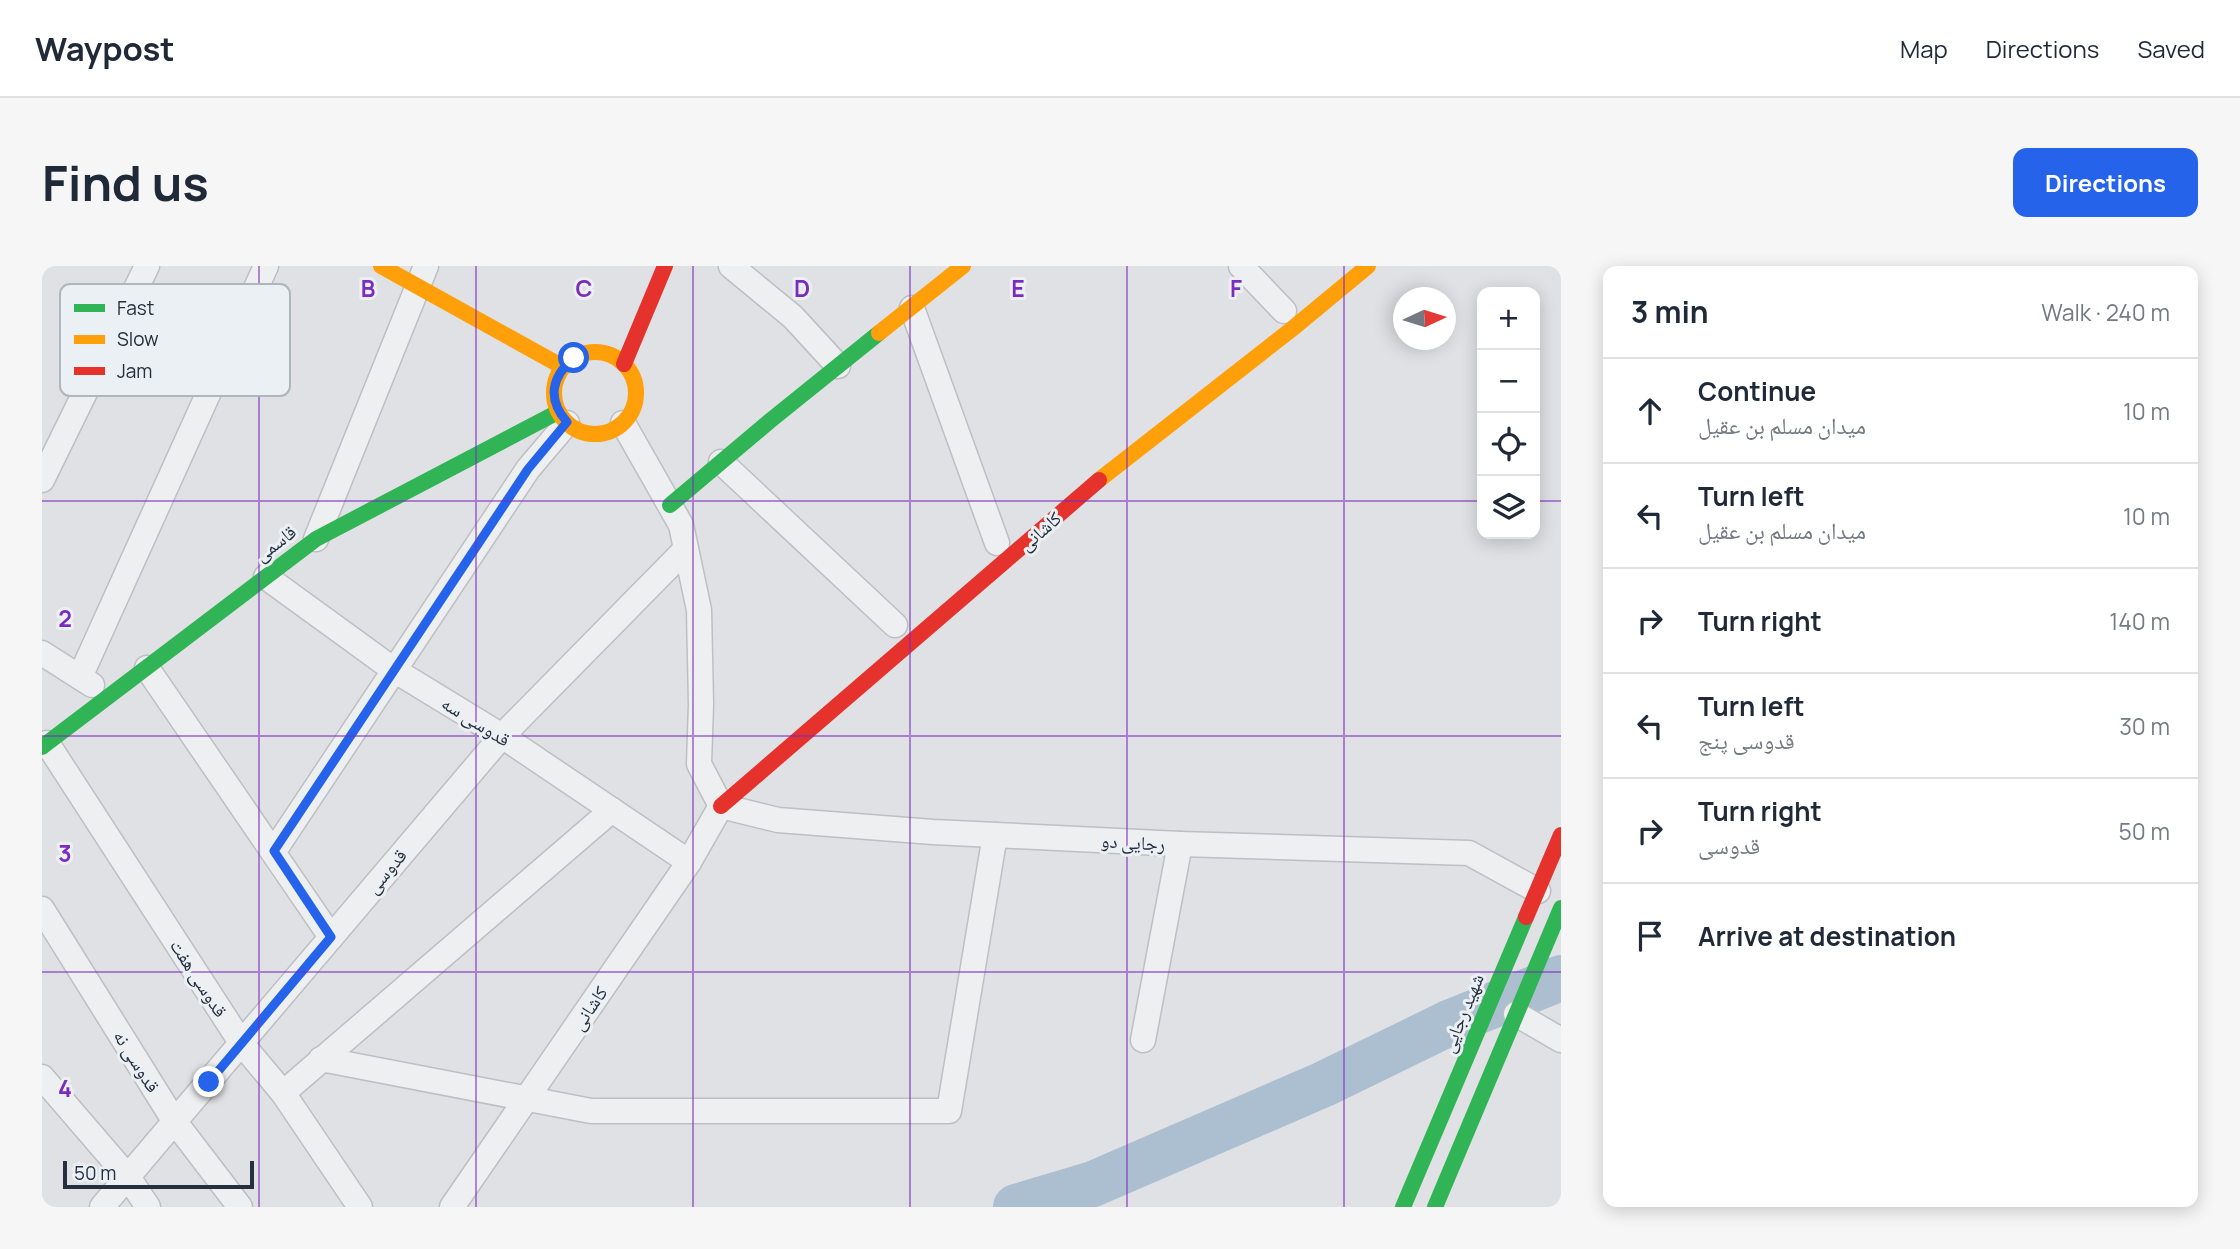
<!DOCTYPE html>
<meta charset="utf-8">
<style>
:root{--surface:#fff;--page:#f6f6f7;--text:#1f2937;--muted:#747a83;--line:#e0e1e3;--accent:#2563eb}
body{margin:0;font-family:Manrope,"Noto Naskh Arabic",sans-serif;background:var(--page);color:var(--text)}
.controls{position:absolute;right:21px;top:21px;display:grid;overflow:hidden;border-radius:14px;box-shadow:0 4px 18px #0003}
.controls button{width:63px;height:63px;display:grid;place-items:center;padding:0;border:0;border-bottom:2px solid var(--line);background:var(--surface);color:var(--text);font:35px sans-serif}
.compass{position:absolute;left:1351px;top:21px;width:63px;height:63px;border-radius:50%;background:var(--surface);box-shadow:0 4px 18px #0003;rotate:86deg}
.scale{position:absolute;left:21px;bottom:18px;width:191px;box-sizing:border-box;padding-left:7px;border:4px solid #252f3d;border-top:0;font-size:19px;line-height:24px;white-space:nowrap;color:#252f3d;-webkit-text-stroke:5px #ebf0f4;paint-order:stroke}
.stop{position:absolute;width:21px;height:21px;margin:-16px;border:5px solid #2563eb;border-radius:50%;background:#fff}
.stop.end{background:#2563eb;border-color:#fff;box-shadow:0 2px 7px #0008}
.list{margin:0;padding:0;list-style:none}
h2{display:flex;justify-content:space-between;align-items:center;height:91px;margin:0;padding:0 28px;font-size:30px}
h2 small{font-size:23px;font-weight:400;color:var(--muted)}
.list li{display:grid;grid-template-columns:46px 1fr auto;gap:21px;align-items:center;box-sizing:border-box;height:105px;padding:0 28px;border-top:2px solid var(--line)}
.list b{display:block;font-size:26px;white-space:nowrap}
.list p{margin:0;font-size:23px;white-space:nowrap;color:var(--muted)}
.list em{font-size:23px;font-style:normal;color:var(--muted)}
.icon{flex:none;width:38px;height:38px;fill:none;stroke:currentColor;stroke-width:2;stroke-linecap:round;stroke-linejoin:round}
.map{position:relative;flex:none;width:1519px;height:941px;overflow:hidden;border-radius:14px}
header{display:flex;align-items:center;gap:42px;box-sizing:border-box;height:98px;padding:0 35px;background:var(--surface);border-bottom:2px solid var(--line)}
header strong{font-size:33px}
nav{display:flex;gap:38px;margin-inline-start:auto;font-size:24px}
.intro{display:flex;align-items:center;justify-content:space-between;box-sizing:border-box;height:168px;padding:0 42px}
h1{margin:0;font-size:49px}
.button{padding:18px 32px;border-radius:14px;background:var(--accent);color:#fff;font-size:24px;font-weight:700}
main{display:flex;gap:42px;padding:0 42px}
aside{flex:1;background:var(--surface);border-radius:14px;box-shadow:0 4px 18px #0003}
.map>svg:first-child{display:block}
</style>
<header>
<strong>Waypost</strong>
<nav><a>Map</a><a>Directions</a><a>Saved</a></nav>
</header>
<div class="intro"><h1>Find us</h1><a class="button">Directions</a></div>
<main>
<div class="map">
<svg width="1519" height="941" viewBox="0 0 1519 941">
<rect width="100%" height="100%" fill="#dfe1e4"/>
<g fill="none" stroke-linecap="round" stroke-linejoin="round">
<path stroke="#abbfd0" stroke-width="46" d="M974 941 1051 918 1282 818 1409 756 1519 712"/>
<g stroke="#bdbfc2" stroke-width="27">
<g id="street">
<path d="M689 0 751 51 796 100"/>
<path d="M1199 0 1242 45"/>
<path d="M870 42 955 277"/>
<path d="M581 157 639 259 657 344 659 438 657 498 679 540"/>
<path d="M679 196 853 359"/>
<path d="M0 214 105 0"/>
<path d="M274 273 384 0"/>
<path d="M224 311 352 404 460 470 647 596"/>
<path d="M0 387 50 419"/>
<path d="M105 402 289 671"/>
<path d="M38 411 224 0"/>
<path d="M5 477 200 778 241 827 318 941"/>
<path d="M679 540 736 554 891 566 1138 578 1427 587 1496 625"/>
<path d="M232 585 486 203 525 157"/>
<path d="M0 643 133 856 198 941"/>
<path d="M1474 748 1519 774"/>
<path d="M1101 774 1138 578"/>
<path d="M279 793 549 845H907L953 569"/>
<path d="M0 811 86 911 106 941"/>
<path d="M241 827 570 544"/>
<path d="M60 941 460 470 644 283"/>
<path d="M410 941 647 596 679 540"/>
</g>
</g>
<use href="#street" stroke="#eeeff1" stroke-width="24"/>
<g stroke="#30b455" stroke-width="16">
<path d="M628 239 729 154 837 67"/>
<path d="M0 481 274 273 516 146"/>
<path d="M1361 941 1484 651"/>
<path d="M1393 941 1519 642"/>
</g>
<g stroke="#ff9f0a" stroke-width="16">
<path d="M339 0 521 101"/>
<path d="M837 67 921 0"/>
<circle cx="553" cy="127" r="41"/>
<path d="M1057 214 1250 63 1326 0"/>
</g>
<g stroke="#e5322d" stroke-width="16">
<path d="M582 98 623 0"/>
<path d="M679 540 1057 214"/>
<path d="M1484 651 1519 569"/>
</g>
</g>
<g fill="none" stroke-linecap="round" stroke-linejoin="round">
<path stroke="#2563eb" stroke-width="9" d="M167 816 289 671 232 585 486 203 525 156C505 133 509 111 532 92"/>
</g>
<path fill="none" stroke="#7b2cbf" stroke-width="2" stroke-opacity="0.55" d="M217 0V941M434 0V941M651 0V941M868 0V941M1085 0V941M1302 0V941M0 235H1440M1493 235H1519M0 470H1519M0 706H1519"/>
<g text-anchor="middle" stroke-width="6" stroke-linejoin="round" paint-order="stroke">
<g font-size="19" fill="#252f3d" stroke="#ebf0f4">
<text transform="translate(998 265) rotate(-41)" y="7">کاشانی</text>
<text transform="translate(233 277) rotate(-37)" y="7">قاسمی</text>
<text transform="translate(434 455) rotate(32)" y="7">قدوسی سه</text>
<text transform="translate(1091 576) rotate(3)" y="7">رجایی دو</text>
<text transform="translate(344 605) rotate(-50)" y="7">قدوسی</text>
<text transform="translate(157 712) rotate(57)" y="7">قدوسی هفت</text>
<text transform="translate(547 742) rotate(-56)" y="7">کاشانی</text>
<text transform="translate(1420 747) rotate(-68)" y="7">شهید رجایی</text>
<text transform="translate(95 795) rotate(58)" y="7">قدوسی نه</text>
</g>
</g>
<rect x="18" y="18" width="230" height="112" rx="10" fill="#ebf0f4" stroke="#b0b6bd" stroke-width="2"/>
<rect x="32" y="38" width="31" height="8" fill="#30b455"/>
<rect x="32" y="69" width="31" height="9" fill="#ff9f0a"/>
<rect x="32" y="101" width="31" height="8" fill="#e5322d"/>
<g font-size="19" fill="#252f3d">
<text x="75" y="49">Fast</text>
<text x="75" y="80">Slow</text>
<text x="75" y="112">Jam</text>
</g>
<g font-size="23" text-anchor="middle" font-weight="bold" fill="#7b2cbf" stroke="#ebf0f4" stroke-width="6" stroke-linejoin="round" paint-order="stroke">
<text x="326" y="31">B</text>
<text x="542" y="31">C</text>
<text x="760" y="31">D</text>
<text x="976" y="31">E</text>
<text x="1194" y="31">F</text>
<text x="23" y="361">2</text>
<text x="23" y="596">3</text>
<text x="23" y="831">4</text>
</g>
</svg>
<div class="controls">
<button>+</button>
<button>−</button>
<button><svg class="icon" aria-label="locate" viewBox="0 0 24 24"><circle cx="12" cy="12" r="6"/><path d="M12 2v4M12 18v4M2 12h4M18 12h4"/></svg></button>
<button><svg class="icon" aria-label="layers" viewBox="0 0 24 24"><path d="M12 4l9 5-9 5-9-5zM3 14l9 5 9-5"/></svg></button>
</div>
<svg class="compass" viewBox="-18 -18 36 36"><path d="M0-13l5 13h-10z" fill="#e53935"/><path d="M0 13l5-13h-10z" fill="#747a83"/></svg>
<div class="scale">50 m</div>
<div class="stop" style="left:532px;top:92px"></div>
<div class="stop end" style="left:167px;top:816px"></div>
</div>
<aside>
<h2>3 min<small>Walk · 240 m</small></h2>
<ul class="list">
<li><svg class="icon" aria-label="ahead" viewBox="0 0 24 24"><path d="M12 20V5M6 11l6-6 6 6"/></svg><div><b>Continue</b><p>میدان مسلم بن عقیل</p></div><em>10 m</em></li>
<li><svg class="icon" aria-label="left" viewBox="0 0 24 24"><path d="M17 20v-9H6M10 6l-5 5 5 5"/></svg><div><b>Turn left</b><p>میدان مسلم بن عقیل</p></div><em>10 m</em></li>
<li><svg class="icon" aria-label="right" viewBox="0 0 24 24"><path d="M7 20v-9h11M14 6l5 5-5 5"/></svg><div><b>Turn right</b></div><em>140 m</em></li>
<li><svg class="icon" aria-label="left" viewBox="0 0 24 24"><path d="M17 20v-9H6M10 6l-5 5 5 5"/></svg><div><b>Turn left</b><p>قدوسی پنج</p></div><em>30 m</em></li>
<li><svg class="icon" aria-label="right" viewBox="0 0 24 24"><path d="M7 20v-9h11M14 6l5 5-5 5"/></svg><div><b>Turn right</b><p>قدوسی</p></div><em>50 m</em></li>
<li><svg class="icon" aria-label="arrive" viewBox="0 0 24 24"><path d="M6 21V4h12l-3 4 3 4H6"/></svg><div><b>Arrive at destination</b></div></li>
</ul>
</aside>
</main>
